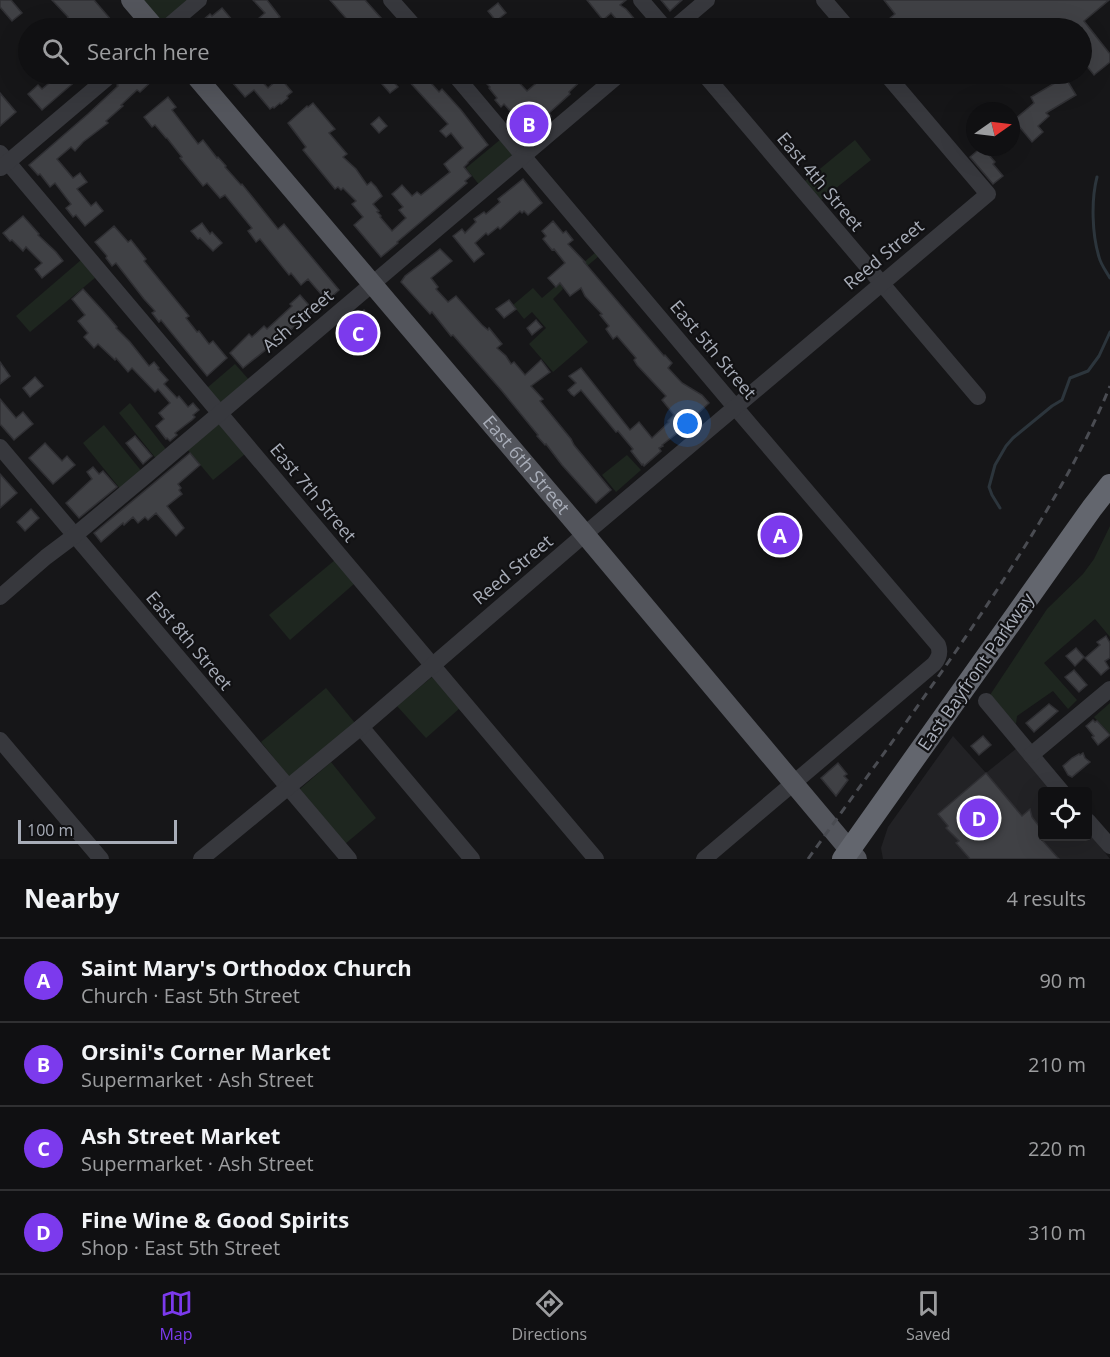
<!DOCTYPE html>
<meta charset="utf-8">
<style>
:root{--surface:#101012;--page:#1e1e20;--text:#f1f3f6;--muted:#9c9d9f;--line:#303032;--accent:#7c3aed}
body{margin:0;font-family:"Open Sans",sans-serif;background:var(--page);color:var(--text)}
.controls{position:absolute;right:18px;bottom:18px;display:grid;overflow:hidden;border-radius:6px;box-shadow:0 6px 24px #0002}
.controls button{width:54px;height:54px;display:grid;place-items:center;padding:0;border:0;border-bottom:2px solid var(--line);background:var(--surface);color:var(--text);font:30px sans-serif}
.compass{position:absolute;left:966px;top:102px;width:54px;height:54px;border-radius:50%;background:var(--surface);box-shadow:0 6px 24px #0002;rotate:76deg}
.scale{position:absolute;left:18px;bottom:15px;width:159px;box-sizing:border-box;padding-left:6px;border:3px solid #a8adb8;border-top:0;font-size:16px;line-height:21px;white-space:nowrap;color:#a8adb8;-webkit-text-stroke:4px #111113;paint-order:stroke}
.you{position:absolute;left:688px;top:424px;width:21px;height:21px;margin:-15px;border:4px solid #fff;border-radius:50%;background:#1a73e8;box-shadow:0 0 0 9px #1a73e833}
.badge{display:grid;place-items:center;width:39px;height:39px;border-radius:50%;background:var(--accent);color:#fff;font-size:20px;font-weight:700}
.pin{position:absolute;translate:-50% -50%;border:3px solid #fff;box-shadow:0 2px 6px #0006}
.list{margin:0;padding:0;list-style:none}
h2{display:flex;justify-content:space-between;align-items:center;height:78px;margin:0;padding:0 24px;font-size:26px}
h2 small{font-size:20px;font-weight:400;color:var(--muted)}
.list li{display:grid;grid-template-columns:39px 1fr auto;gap:18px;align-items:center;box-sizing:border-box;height:84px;padding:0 24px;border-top:2px solid var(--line)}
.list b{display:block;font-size:22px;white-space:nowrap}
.list p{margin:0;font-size:20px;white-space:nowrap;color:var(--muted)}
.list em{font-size:20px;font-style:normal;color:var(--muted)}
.icon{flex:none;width:33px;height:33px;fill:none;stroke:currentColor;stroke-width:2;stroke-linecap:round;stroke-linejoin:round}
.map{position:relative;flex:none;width:1110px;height:859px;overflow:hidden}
.search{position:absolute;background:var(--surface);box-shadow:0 6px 24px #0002;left:18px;right:18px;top:18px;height:66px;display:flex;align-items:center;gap:15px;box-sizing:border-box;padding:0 21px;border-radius:33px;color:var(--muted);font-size:22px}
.sheet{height:414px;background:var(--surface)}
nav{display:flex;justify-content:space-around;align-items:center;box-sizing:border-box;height:84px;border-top:2px solid var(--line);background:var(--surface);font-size:16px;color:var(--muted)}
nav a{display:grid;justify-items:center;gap:3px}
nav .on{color:var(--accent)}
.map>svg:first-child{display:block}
</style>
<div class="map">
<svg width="1110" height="859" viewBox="0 0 1110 859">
<rect width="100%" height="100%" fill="#161618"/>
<path fill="#222225" d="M953 736 986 773 1017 748 1054 791 1042 792V836H1088V831L1110 859H883L881 848 888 827Z"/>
<g fill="#1e261f">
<path d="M142 0H189L164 21H160Z"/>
<path d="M501 139 513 154 480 186 466 168Z"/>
<path d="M855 140 871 160 820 201 804 182Z"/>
<path d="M596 252 599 256 562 287 563 289 553 299 588 342 553 372 529 344 546 328 532 312 524 319 513 305 533 288 542 298Z"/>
<path d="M81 260 96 277 30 332 16 316Z"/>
<path d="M235 364 250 381 221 404 207 388Z"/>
<path d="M130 403 168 452 158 461 119 413Z"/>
<path d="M219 424 245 454 213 480 187 449Z"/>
<path d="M104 425 143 473 122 491 83 443Z"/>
<path d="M627 455 641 470 616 492 602 475Z"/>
<path d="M1110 526V637L1095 619 1044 663 1077 700 1068 709 1053 691 1017 716 1016 724 990 695 1047 609 1083 574 1094 559Z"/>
<path d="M335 560 355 583 290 640 269 615Z"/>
<path d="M432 677 460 708 426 738 397 706Z"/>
<path d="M326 688 355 723 290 778 261 742Z"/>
<path d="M1110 703V734L1094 717Z"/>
<path d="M331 762 376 818 345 844 300 789Z"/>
</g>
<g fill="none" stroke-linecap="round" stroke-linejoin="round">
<g stroke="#2c353c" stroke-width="3">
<path d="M1097 177C1091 200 1092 234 1099 257 1101 265 1106 271 1110 278"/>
<path d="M1000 508 992 495 989 487 995 465 1006 446 1013 438 1052 406 1062 400 1070 378 1088 371 1099 356 1110 332"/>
</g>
</g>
<g fill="#404145" stroke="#303034" stroke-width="1.5">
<path d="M0 0H11L22 13 12 21 0 7Z"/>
<path d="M52 0H94L118 28H75L67 19 68 17Z"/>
<path d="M253 0H267L280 17 267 28 259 18 265 13Z"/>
<path d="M330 0H365L390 28H358L354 23 352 25Z"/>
<path d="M587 0H626L620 5 626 9 642 28H624L611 13 603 20Z"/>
<path d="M661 0H682L670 11Z"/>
<path d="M884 0H1109L1084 21 1110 54V62L1094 75 1082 60V28H878L895 14Z"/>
<path d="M498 3 506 13 496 21 488 11Z"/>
<path d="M222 8 233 21 231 23 236 28H200L202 21 210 14 212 16Z"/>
<path d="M60 74H74L78 79 42 110 28 94 38 85 42 89Z"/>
<path d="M133 74H151L155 78 140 92 137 90 121 105 123 106 106 121 108 123 83 142 75 151 71 147 57 159 73 178 80 173 87 182 77 189 91 206 96 202 103 211 85 226 76 215 73 217 66 208 71 204 55 183 50 187 40 174 38 175 29 165 88 114 118 86 117 85 124 78 126 80Z"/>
<path d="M225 74H255L268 88 278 79 280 82 282 80 292 92 287 96 288 98 281 104 280 103 274 108 273 107 270 109 254 90 245 97Z"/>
<path d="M373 74H386L398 87 390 93Z"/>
<path d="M411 74H423L439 92 442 89 461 110 488 145 468 162V163L464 167 471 176 465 181 467 183 397 242 398 243 381 257 354 225 363 217 352 204 356 201 343 188 341 190 338 187 335 189 303 150 306 147 288 123 307 106 308 107 313 103 335 129 329 133 347 154 343 157 356 169 367 185 371 182 376 187 382 196 373 204 379 211 377 212 381 216 380 217 392 231 406 218 399 210 403 207 392 194 402 185 412 196 417 192 421 195 450 172 444 164 463 148 451 133 446 137 440 131 448 124 406 78Z"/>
<path d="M480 74H511L527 91 547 74H588L569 92 570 94 549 113 551 116 527 136 520 130 517 125 520 122 504 104 501 107 495 100 497 98 489 88 490 87 486 83 487 82Z"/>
<path d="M1065 77 1076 95 1046 113 1049 116 1038 126 1043 132 1032 142 1014 120 1034 103 1031 97Z"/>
<path d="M0 93 16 112 0 126Z"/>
<path d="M168 97 176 107 172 110 198 144 203 140 217 158 218 157 226 166 225 167 241 185 242 184 278 229 284 224 339 290 327 301 308 279 301 285 291 273 289 275 260 239 256 242 248 231 252 228 225 195 220 198 207 183 203 186 180 158 182 157 167 138H166L155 125 152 127 144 117Z"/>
<path d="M379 117 387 126 379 133 371 124Z"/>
<path d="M982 147 995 162 993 164 1003 176 993 184 970 157Z"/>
<path d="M523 179 542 203 528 215 524 211 522 213 520 211 500 229 498 227 488 235 486 233 475 243 484 254 474 262 453 236 462 229 465 233 476 222 474 219 484 212 486 214 500 202 498 199Z"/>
<path d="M23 216 39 234 38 235 56 252 63 261 42 278 35 269 42 263 26 247 23 251 12 240 10 241 3 233Z"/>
<path d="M553 221 563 233 566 231 573 240 568 244 585 262H584L664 356 665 355 672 363 668 368 682 383 702 395 709 403 693 418 691 416 679 427 681 430 662 445 663 446 659 448 661 451 644 466 643 464 642 465 631 451 633 449 618 431 616 432 581 390 574 396 571 394 568 390 576 383 569 376 581 368 630 430 639 422 652 438 669 422 668 421 674 415 662 400 666 396 637 365 634 360 636 358 617 336 613 339 606 329 609 326 600 315 602 314 585 296 581 288 570 296 560 283 556 287 548 278 565 263 554 249 552 250 543 239 546 236 542 231Z"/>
<path d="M202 223 210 234 212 232 222 243 213 251 200 238 198 239 191 231Z"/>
<path d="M114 226 128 242 131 240 146 259 144 261 189 316 186 318 197 332 199 331 209 344 213 341 227 358 207 376 161 320 159 322 152 313 155 311 144 299 116 263 112 266 106 258 107 256 95 242Z"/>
<path d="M440 249 452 261 431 278 438 287 436 289 448 302 456 296 482 325 488 330 489 328 502 344 497 348 506 356 511 364 514 362 525 375 541 360 550 372 531 386 543 399 540 401 571 439 574 445 611 490 596 503 562 465 546 444 545 445 537 436 538 435 502 391 453 335 451 336 432 312 430 314 401 282 405 276Z"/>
<path d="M83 289 104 312 117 327 116 328 130 342 149 366 154 362 159 368 158 369 168 380 164 384 177 398 179 396 188 407 193 403 199 410 193 415 195 417 192 420 175 433 177 435 170 441 167 438 166 439 156 426 164 419 159 413 170 403 158 389 155 392 132 368 128 372 116 358 115 360 98 344 94 348 84 337 88 333 78 321 85 315 72 299Z"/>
<path d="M300 295 314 311 243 368 230 353 249 334 252 337 264 326 267 329 292 306 290 304Z"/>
<path d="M509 300 516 309 504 318 496 309Z"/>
<path d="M364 310 372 319 365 325 371 332 354 347 344 336 354 327 350 323 351 321Z"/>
<path d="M536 320 542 327 532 335 527 328Z"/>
<path d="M0 362 10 376 0 384Z"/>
<path d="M35 377 43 386 30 397 23 388Z"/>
<path d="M0 399 16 418 23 412 33 424 14 440 0 424Z"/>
<path d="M135 436 152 456 143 464 126 443Z"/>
<path d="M45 443 62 461 67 456 75 465 53 484 29 458Z"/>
<path d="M190 453 200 465 178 484 181 488 179 490 182 494 167 506 184 528 176 536 156 513 148 520 145 517 138 523 133 517 124 525 123 523 101 542 94 533Z"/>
<path d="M93 467 99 474 103 471 117 487 79 518 66 503 92 479 87 472Z"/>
<path d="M0 474 17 493 0 508Z"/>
<path d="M31 509 39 518 25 531 17 522Z"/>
<path d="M786 520 796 531 777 547 770 546 767 542 768 535Z"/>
<path d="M1106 636 1110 643V658L1105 661 1109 668 1101 675 1085 658 1100 645 1097 642Z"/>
<path d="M1076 648 1084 657 1075 666 1066 656Z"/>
<path d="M1074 670 1087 685 1079 692 1065 677Z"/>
<path d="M1049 704 1058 711 1034 732 1026 723Z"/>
<path d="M1093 720 1095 722 1097 721 1110 735 1098 745 1092 737 1094 736 1086 726Z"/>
<path d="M983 736 991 745 979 755 971 746Z"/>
<path d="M1083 753 1085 758 1090 762 1072 777 1068 775 1063 766 1072 758 1079 754 1080 755Z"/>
<path d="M838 763 847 774 844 776 848 780 836 796 821 778Z"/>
<path d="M986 773 1022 816 1030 809 1032 817 1042 830V840L1059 859H970L956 843 959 841 946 828 948 826 938 814Z"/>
</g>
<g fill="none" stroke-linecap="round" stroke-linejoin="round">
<g stroke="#37383d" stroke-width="16">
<path d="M391 0 416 28"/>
<path d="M641 0 665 28"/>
<path d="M824 0 848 28"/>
<path d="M166 28 199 0"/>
<path d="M674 28 707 0"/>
<path d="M454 74 735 407 938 645C941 653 939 658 934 664L704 859"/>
<path d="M704 74 978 397"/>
<path d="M0 153 596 859"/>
<path d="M1 168 112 74"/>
<path d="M0 447 349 859"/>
<path d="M0 597 46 557 74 536 148 474 620 74"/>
<path d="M986 701 1062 792"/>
<path d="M361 727 472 859"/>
<path d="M0 740 101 859"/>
<path d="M1031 755 1110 689"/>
<path d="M1088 821 1110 846"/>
<path d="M201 859 361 727 585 534 988 194 886 74"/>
</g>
<g stroke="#53555c" stroke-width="20">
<path d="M131 0 155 28"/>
<path id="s1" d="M194 74 577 525 857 859"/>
</g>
<path stroke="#63666e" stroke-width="22" d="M843 859 1092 508 1110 485"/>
<path stroke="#4a4c52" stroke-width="3" stroke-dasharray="8 6" stroke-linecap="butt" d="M808 859C880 758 954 659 1020 554 1054 500 1086 445 1110 386"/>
</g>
<g text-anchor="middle" stroke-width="4.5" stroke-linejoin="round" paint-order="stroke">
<g font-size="18" fill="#a8adb8" stroke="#111113">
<text transform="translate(820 182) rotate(50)" y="6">East 4th Street</text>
<text transform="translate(884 255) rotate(-40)" y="6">Reed Street</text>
<text transform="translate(298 321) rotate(-40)" y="6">Ash Street</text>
<text transform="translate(713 350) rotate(50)" y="6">East 5th Street</text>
<text dy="6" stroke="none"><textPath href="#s1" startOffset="513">East 6th Street</textPath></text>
<text transform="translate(313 493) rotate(50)" y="6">East 7th Street</text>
<text transform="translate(513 570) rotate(-40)" y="6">Reed Street</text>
<text transform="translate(189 641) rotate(50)" y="6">East 8th Street</text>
<text transform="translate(976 672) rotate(-55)" y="6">East Bayfront Parkway</text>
</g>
</g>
</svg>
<div class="controls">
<button><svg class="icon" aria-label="locate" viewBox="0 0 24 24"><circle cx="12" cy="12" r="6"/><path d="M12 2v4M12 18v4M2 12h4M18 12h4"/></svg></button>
</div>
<svg class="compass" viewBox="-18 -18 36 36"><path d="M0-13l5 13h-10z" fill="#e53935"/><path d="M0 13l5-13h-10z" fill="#9c9d9f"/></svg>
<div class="scale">100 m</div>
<div class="you"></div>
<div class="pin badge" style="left:780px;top:535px">A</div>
<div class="pin badge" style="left:529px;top:124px">B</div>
<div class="pin badge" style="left:358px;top:333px">C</div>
<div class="pin badge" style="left:979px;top:818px">D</div>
<div class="search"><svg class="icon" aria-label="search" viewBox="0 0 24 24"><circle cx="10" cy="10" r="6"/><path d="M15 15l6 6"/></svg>Search here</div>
</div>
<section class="sheet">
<h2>Nearby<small>4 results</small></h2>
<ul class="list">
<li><span class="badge">A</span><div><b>Saint Mary's Orthodox Church</b><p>Church · East 5th Street</p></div><em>90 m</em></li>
<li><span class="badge">B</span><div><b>Orsini's Corner Market</b><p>Supermarket · Ash Street</p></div><em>210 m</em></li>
<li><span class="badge">C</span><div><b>Ash Street Market</b><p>Supermarket · Ash Street</p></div><em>220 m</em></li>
<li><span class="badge">D</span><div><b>Fine Wine &amp; Good Spirits</b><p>Shop · East 5th Street</p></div><em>310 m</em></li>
</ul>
</section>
<nav>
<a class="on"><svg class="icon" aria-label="map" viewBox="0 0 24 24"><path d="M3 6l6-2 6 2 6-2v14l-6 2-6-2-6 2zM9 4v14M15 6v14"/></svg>Map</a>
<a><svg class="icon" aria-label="directions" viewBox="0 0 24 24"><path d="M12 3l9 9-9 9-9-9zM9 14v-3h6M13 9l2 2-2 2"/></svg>Directions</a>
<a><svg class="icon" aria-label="saved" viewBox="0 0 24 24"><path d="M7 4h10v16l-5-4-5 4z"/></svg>Saved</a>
</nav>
